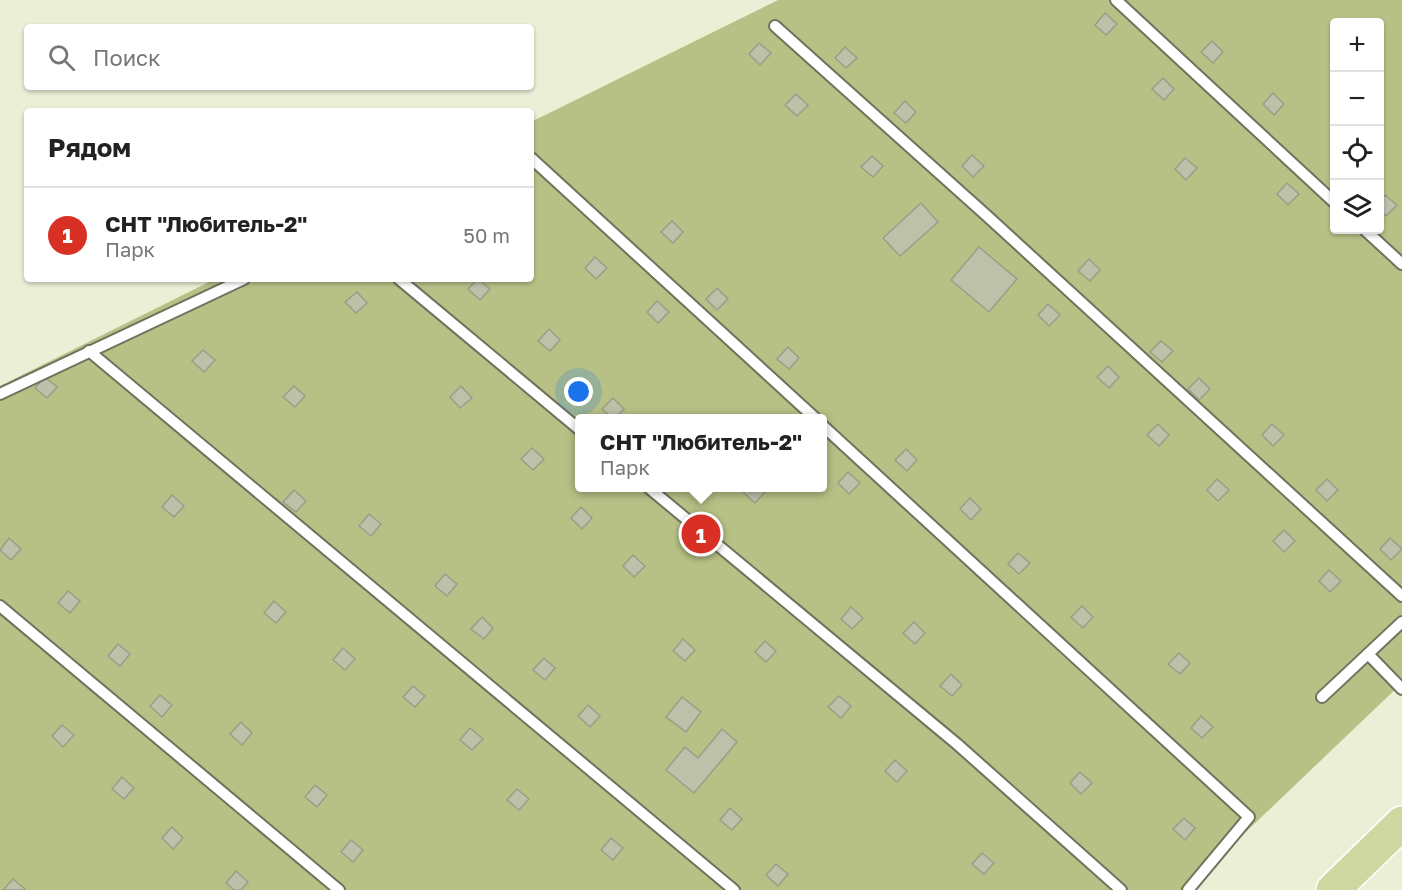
<!DOCTYPE html>
<html lang="ru">
<meta charset="utf-8">
<style>
:root{--surface:#fff;--page:#f2f2f2;--text:#222;--muted:#767676;--line:#e0e0e0;--accent:#d93025}
body{margin:0;font-family:"Golos Text",sans-serif;background:var(--page);color:var(--text)}
.controls{position:absolute;right:18px;top:18px;display:grid;overflow:hidden;border-radius:6px;box-shadow:0 2px 4px #0004}
.controls button{width:54px;height:54px;display:grid;place-items:center;padding:0;border:0;border-bottom:2px solid var(--line);background:var(--surface);color:var(--text);font:30px sans-serif}
.you{position:absolute;left:579px;top:392px;width:21px;height:21px;margin:-15px;border:4px solid #fff;border-radius:50%;background:#1a73e8;box-shadow:0 0 0 9px #1a73e833}
.badge{display:grid;place-items:center;width:39px;height:39px;border-radius:50%;background:var(--accent);color:#fff;font-size:20px;font-weight:700}
.pin{position:absolute;translate:-50% -50%;border:3px solid #fff;box-shadow:0 2px 6px #0006}
.popup{position:absolute;left:575px;top:414px;width:252px;height:78px;box-sizing:border-box;display:grid;place-content:center;border-radius:6px;background:var(--surface);filter:drop-shadow(0 2px 4px #0005);font-size:20px;white-space:nowrap;color:var(--muted)}
.popup b{font-size:22px;color:var(--text)}
.popup::after{content:'';position:absolute;left:50%;top:100%;margin-left:-12px;border:12px solid transparent;border-top-color:var(--surface)}
.list{margin:0;padding:0;list-style:none}
h2{display:flex;justify-content:space-between;align-items:center;height:78px;margin:0;padding:0 24px;font-size:26px}
h2 small{font-size:20px;font-weight:400;color:var(--muted)}
.list li{display:grid;grid-template-columns:39px 1fr auto;gap:18px;align-items:center;box-sizing:border-box;height:96px;padding:0 24px;border-top:2px solid var(--line)}
.list b{display:block;font-size:22px;white-space:nowrap}
.list p{margin:0;font-size:20px;white-space:nowrap;color:var(--muted)}
.list em{font-size:20px;font-style:normal;color:var(--muted)}
.icon{flex:none;width:33px;height:33px;fill:none;stroke:currentColor;stroke-width:2;stroke-linecap:round;stroke-linejoin:round}
.map{position:relative;flex:none;width:1402px;height:890px;overflow:hidden}
.search{position:absolute;background:var(--surface);box-shadow:0 2px 4px #0004;left:24px;top:24px;width:510px;height:66px;display:flex;align-items:center;gap:15px;box-sizing:border-box;padding:0 21px;border-radius:6px;color:var(--muted);font-size:22px}
.panel{position:absolute;background:var(--surface);box-shadow:0 2px 4px #0004;left:24px;top:108px;width:510px;height:174px;border-radius:6px}
.map>svg:first-child{display:block}
</style>
<div class="map">
<svg width="1402" height="890" viewBox="0 0 1402 890">
<rect width="100%" height="100%" fill="#eaefd6"/>
<path fill="#b7c186" fill-rule="evenodd" d="M778 0H1402V683L1185 890H0V386L215 279H531V122ZM1334 22H1380V230H1334ZM580 418H822V488H580Z"/>
<g fill="#bdc1a9" stroke="#999e87" stroke-width="1.5">
<path d="M1105 13 1117 24 1106 35 1095 25Z"/>
<path d="M1212 41 1223 52 1213 63 1201 52Z"/>
<path d="M759 43 771 53 760 65 749 54Z"/>
<path d="M845 47 857 58 846 68 835 58Z"/>
<path d="M1163 78 1174 89 1164 100 1152 89Z"/>
<path d="M1273 93 1284 104 1274 115 1263 104Z"/>
<path d="M796 94 808 105 797 116 785 105Z"/>
<path d="M905 101 916 112 906 123 894 113Z"/>
<path d="M972 155 984 166 973 177 962 166Z"/>
<path d="M872 156 883 166 873 177 861 167Z"/>
<path d="M1185 158 1197 168 1186 180 1175 169Z"/>
<path d="M1287 183 1299 194 1288 205 1277 194Z"/>
<path d="M1385 195 1397 205 1386 216 1380 210V201Z"/>
<path d="M921 203 938 222 900 256 883 238Z"/>
<path d="M672 221 683 232 673 243 661 232Z"/>
<path d="M979 247 1017 279 989 312 951 280Z"/>
<path d="M595 257 607 268 596 279 585 268Z"/>
<path d="M1089 259 1100 270 1090 281 1078 271Z"/>
<path d="M478 279 490 289 480 300 468 289Z"/>
<path d="M717 288 728 299 717 310 706 299Z"/>
<path d="M357 292 367 303 356 313 345 302Z"/>
<path d="M657 301 669 312 658 323 647 312Z"/>
<path d="M1048 304 1060 315 1049 326 1038 315Z"/>
<path d="M549 329 560 340 550 351 538 341Z"/>
<path d="M1161 341 1173 351 1162 362 1150 352Z"/>
<path d="M788 347 799 358 789 369 777 359Z"/>
<path d="M203 350 215 360 204 372 192 361Z"/>
<path d="M1108 366 1119 377 1109 388 1097 377Z"/>
<path d="M45 377 57 387 47 398 35 388Z"/>
<path d="M1199 378 1210 389 1199 400 1188 389Z"/>
<path d="M294 386 305 396 295 407 283 397Z"/>
<path d="M461 386 472 398 460 408 450 397Z"/>
<path d="M613 398 624 409 615 418H612L602 409Z"/>
<path d="M1158 424 1169 435 1159 446 1147 435Z"/>
<path d="M1272 424 1284 435 1273 446 1262 435Z"/>
<path d="M532 448 544 459 533 470 521 459Z"/>
<path d="M906 449 917 460 907 471 895 460Z"/>
<path d="M848 472 860 483 849 494 838 483Z"/>
<path d="M1217 479 1229 490 1218 501 1207 490Z"/>
<path d="M1327 479 1338 490 1327 501 1316 490Z"/>
<path d="M748 488H760L765 492 755 503 743 492Z"/>
<path d="M294 490 306 501 296 512 283 502Z"/>
<path d="M172 495 184 506 174 517 162 507Z"/>
<path d="M970 498 981 509 971 520 960 509Z"/>
<path d="M581 507 592 518 582 529 571 518Z"/>
<path d="M369 514 381 524 371 536 359 526Z"/>
<path d="M1284 530 1295 541 1284 552 1273 541Z"/>
<path d="M9 538 21 549 11 560 0 550Z"/>
<path d="M1390 538 1402 549 1391 560 1380 549Z"/>
<path d="M1018 553 1030 563 1019 574 1008 564Z"/>
<path d="M633 555 645 566 634 577 623 566Z"/>
<path d="M1329 570 1341 581 1330 592 1319 581Z"/>
<path d="M445 574 457 584 447 596 435 586Z"/>
<path d="M68 591 80 601 70 613 58 603Z"/>
<path d="M274 601 286 612 276 623 264 613Z"/>
<path d="M1082 606 1093 617 1083 628 1071 617Z"/>
<path d="M851 607 863 618 852 629 841 619Z"/>
<path d="M482 617 493 628 484 639 471 629Z"/>
<path d="M914 622 925 633 915 644 903 633Z"/>
<path d="M683 639 695 650 685 661 673 651Z"/>
<path d="M765 641 776 651 766 662 755 652Z"/>
<path d="M118 644 130 654 120 666 108 656Z"/>
<path d="M343 648 355 659 345 670 333 660Z"/>
<path d="M1179 653 1190 663 1180 674 1168 664Z"/>
<path d="M544 658 555 668 545 680 533 670Z"/>
<path d="M951 674 962 685 952 696 940 686Z"/>
<path d="M413 686 425 696 415 707 403 697Z"/>
<path d="M160 695 172 705 162 717 150 706Z"/>
<path d="M839 696 851 706 841 718 828 707Z"/>
<path d="M682 697 701 712 686 732 666 717Z"/>
<path d="M588 705 600 716 590 727 578 716Z"/>
<path d="M1201 716 1213 727 1202 738 1191 728Z"/>
<path d="M241 722 252 733 242 745 230 734Z"/>
<path d="M62 725 74 735 63 747 52 736Z"/>
<path d="M470 728 483 739 472 750 460 740Z"/>
<path d="M722 729 737 742 694 793 666 770 685 747 698 758Z"/>
<path d="M895 760 907 771 897 782 885 771Z"/>
<path d="M1080 772 1092 783 1081 794 1070 783Z"/>
<path d="M122 777 134 788 124 799 112 789Z"/>
<path d="M315 785 327 795 317 807 305 797Z"/>
<path d="M517 789 529 799 519 810 507 800Z"/>
<path d="M730 808 742 819 732 830 720 820Z"/>
<path d="M1184 818 1195 828 1185 840 1173 829Z"/>
<path d="M172 827 183 838 173 849 162 838Z"/>
<path d="M611 838 623 848 613 860 601 850Z"/>
<path d="M351 840 363 850 353 862 341 852Z"/>
<path d="M982 853 994 863 984 874 972 864Z"/>
<path d="M776 864 788 874 778 886 766 875Z"/>
<path d="M236 871 248 882 241 890H234L226 883Z"/>
<path d="M13 879 25 889 24 890H3Z"/>
</g>
<g fill="none" stroke-linecap="round" stroke-linejoin="round">
<g stroke="#6f735d" stroke-width="14">
<g id="lane">
<path d="M1116 0 1334 202"/>
<path d="M775 26 986 215 1402 596"/>
<path d="M531 158 815 418"/>
<path d="M1365 230 1402 264"/>
<path d="M399 279 580 430"/>
<path d="M89 351 734 890"/>
<path d="M0 394 244 279"/>
<path d="M822 425 1249 817 1188 890"/>
<path d="M649 488 957 744 1121 890"/>
<path d="M0 606 339 890"/>
<path d="M1368 654 1402 689"/>
<path d="M1322 697 1402 622"/>
</g>
</g>
<g stroke="#fff" stroke-width="36">
<path id="primary" d="M1333 890 1402 823"/>
</g>
<use href="#lane" stroke="#fff" stroke-width="10"/>
<use href="#primary" stroke="#d0d8a2" stroke-width="33"/>
</g>
</svg>
<div class="controls">
<button>+</button>
<button>−</button>
<button><svg class="icon" aria-label="locate" viewBox="0 0 24 24"><circle cx="12" cy="12" r="6"/><path d="M12 2v4M12 18v4M2 12h4M18 12h4"/></svg></button>
<button><svg class="icon" aria-label="layers" viewBox="0 0 24 24"><path d="M12 4l9 5-9 5-9-5zM3 14l9 5 9-5"/></svg></button>
</div>
<div class="you"></div>
<div class="pin badge" style="left:701px;top:534px">1</div>
<div class="popup"><b>СНТ &quot;Любитель-2&quot;</b>Парк</div>
<div class="search"><svg class="icon" aria-label="search" viewBox="0 0 24 24"><circle cx="10" cy="10" r="6"/><path d="M15 15l6 6"/></svg>Поиск</div>
<section class="panel">
<h2>Рядом<small></small></h2>
<ul class="list">
<li><span class="badge">1</span><div><b>СНТ &quot;Любитель-2&quot;</b><p>Парк</p></div><em>50 m</em></li>
</ul>
</section>
</div>
